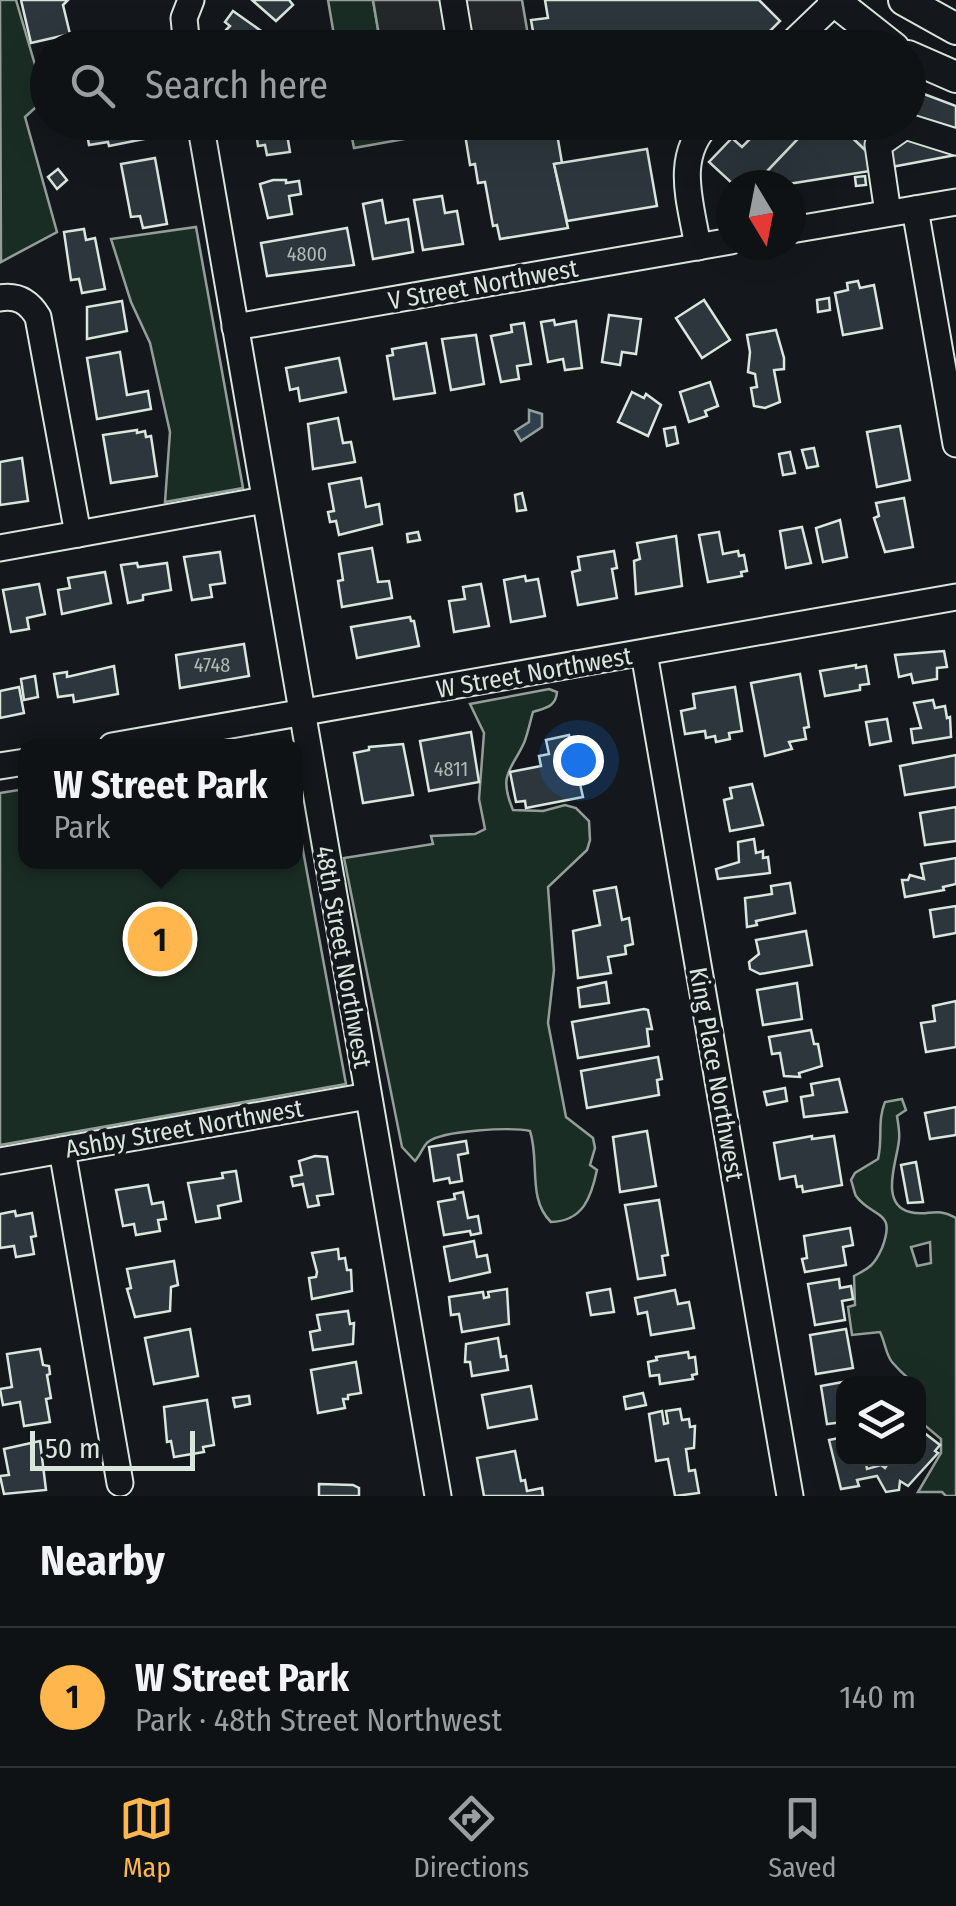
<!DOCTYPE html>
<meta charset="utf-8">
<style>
:root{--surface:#0f1215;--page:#1d2022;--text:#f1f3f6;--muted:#9b9ea0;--line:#2f3234;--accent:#ffb74d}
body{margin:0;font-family:"Fira Sans Condensed",sans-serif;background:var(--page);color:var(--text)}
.controls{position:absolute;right:30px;bottom:30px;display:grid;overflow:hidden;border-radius:20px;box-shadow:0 10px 40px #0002}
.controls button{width:90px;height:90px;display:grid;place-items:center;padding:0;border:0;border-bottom:2px solid var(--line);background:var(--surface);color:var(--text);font:50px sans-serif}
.compass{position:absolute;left:716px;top:170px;width:90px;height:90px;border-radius:50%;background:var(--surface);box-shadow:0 10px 40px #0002;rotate:170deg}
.scale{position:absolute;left:30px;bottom:25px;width:165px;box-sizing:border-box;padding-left:10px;border:5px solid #d8e6dc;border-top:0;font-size:28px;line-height:35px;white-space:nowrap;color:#d8e6dc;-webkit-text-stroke:8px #14181c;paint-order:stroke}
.you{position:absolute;left:578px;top:760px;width:35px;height:35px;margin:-25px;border:8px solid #fff;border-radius:50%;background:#1a73e8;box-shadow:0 0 0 15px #1a73e833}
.badge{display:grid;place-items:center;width:65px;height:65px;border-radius:50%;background:var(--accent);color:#111;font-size:32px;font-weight:700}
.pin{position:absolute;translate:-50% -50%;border:5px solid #fff;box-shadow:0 2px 10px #0006}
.popup{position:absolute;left:18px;top:739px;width:285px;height:130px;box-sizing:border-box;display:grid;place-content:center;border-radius:20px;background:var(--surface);filter:drop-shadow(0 2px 8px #0005);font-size:32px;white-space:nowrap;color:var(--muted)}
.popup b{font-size:38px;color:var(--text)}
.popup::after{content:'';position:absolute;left:50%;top:100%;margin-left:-20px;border:20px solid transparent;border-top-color:var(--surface)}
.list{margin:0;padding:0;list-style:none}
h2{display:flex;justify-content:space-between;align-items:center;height:130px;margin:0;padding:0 40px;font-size:42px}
h2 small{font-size:32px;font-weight:400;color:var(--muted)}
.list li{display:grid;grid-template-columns:65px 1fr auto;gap:30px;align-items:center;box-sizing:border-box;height:140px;padding:0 40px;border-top:2px solid var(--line)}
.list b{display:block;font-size:38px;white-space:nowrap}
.list p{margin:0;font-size:32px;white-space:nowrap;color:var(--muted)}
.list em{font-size:32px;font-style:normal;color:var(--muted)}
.icon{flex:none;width:55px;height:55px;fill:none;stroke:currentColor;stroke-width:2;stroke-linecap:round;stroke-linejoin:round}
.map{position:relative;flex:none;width:956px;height:1496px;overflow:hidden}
.search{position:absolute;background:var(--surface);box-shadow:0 10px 40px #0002;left:30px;right:30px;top:30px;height:110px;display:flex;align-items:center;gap:25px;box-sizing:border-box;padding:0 35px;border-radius:55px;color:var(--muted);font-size:38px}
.sheet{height:270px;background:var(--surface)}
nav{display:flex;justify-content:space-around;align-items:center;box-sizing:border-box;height:140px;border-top:2px solid var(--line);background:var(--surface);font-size:28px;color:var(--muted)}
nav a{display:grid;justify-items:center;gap:5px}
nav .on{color:var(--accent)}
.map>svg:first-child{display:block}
</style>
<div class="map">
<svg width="956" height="1496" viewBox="0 0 956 1496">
<rect width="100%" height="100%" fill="#14181c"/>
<g fill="#1a2d24" stroke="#939e99" stroke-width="2.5" fill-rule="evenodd">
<path d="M0 0H16L45 99 25 117 57 232 1 262Z"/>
<path d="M328 0H373L381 47H336Z"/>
<path d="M349 123H448L449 131 354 148Z"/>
<path d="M196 227 243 488 165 502 170 432 150 343 131 302 111 239Z"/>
<path d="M549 689 557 692C556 707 545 708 533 712 530 722 528 733 524 743 511 771 498 774 513 810L543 811 565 805 576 808 589 821 590 840 587 850 548 887 554 970 548 1023 566 1117 593 1138 595 1148 590 1165 597 1170C591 1198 583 1221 551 1222 527 1199 540 1161 530 1131 512 1127 443 1130 428 1142 423 1146 420 1156 415 1161L402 1147 344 858 433 844 431 836 475 834 485 829 479 799 484 733 470 704Z"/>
<path d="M25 789V862H295V807L346 1084 0 1145V793Z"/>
<path d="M902 1099 906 1110 897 1116C898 1123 900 1132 899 1140 898 1158 878 1204 910 1212 928 1217 936 1206 956 1218V1496H946L942 1492H918L941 1453V1439L922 1423C924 1377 917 1392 892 1362 886 1355 885 1342 880 1332L852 1335 848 1307 855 1305 854 1276C870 1268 875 1264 882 1248 897 1209 873 1219 856 1196 855 1195 852 1182 851 1180L855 1173 878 1159C883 1139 877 1121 885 1102ZM930 1242 931 1263 917 1266 911 1247Z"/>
</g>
<path fill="#24282b" stroke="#939e99" stroke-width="2.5" d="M373 0H522L530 47H381Z"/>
<path fill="#2f3f4d" stroke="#939e99" stroke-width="2.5" d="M529 410 542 414V427L521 441 515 431 529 422Z"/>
<g fill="#2c363c" stroke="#d8e6dc" stroke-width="2.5">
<path d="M21 0H68L63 5 70 34 31 43Z"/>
<path d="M252 0H289L293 5 276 21Z"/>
<path d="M545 0H759L780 21 753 48H536L531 20 548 18Z"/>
<path d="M233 11 264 33 266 48H229L226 30 230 26 225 22Z"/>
<path d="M124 35V38L130 37 131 42 141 40 143 48H73V44Z"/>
<path d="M908 88 956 106V155L870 171 866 151 843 129 849 122H908Z"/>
<path d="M85 122H147L148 133 143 134 144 139 109 146 108 142 89 145Z"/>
<path d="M255 122H285L290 152 267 155 265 145 258 146 256 132 252 133 251 126Z"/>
<path d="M463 122H555L562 163 554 164 568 228 500 239 497 225 493 226 485 182 478 183 475 164 470 165Z"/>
<path d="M744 122H814L754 185H734L709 162 732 138 742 147 750 139 739 128Z"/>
<path d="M814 122H849L843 129 866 151 870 171 782 185H754Z"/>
<path d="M647 149 657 206 567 221 554 164Z"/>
<path d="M155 158 167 224 143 228 140 216 131 217 121 164Z"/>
<path d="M58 169 67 180 57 189 48 177Z"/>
<path d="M865 176 866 185 856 186 855 177Z"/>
<path d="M273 180H286V183L299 181 301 194 289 196 292 214 268 218 260 184Z"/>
<path d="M442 196 445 213 457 211 463 244 423 250 414 200Z"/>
<path d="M382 200 386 223 408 219 413 252 373 259 363 204Z"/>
<path d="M347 228 354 265 267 276 261 243Z"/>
<path d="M84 229 86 240 95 238 105 289 82 293 79 279 71 280 64 232Z"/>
<path d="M858 281 860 288 874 285 882 328 843 335 835 293 848 290 847 283Z"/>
<path d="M829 298 830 310 818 312 817 300Z"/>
<path d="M704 300 730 340 702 358 676 318Z"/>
<path d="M122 301 127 331 87 339V307Z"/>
<path d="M609 315 641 319 636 354 622 352 620 365 602 362Z"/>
<path d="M554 320 555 325 576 321 582 368 565 370 563 359 548 362 541 322Z"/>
<path d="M524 323 531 364 517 366 519 379 501 382 491 336 512 332 511 325Z"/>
<path d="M776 330 784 358V369L774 370 780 402 765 408 754 406 751 388 757 387 755 374 748 372 750 352 747 335Z"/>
<path d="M476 335 484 384 451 390 442 339Z"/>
<path d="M426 343 435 393 394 399 387 356 393 355 392 349Z"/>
<path d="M120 352 127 395 148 391 151 409 97 419 87 358Z"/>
<path d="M339 358 346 392 300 401 298 388 290 390 286 368Z"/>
<path d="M710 382 718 406 705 411 707 416 689 422 680 392Z"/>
<path d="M632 392 644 398 646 394 661 405 648 436 618 422Z"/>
<path d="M338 418 343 443 351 442 355 462 313 469 308 424Z"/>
<path d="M900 426 910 480 877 487 867 432Z"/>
<path d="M675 427 678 443 667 446 664 429Z"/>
<path d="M137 430V433L145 431 146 437 151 436 157 476 111 483 103 435Z"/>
<path d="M814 448 818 466 807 468 802 450Z"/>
<path d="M790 452 795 473 783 475 779 454Z"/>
<path d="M22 458 28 501 0 505V462Z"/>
<path d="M361 478 366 507 379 504 382 524 339 535 336 521 330 522 328 512 334 511 329 484Z"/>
<path d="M522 493 526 510 517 511 515 495Z"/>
<path d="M904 498 913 547 885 552 874 518 879 516 876 503Z"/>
<path d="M840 520 847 557 823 562 816 528Z"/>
<path d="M802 527 811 563 786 568 780 531Z"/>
<path d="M418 532 420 540 408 542 407 534Z"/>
<path d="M719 532 723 554 738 551 739 556 744 555 747 571 741 572 742 576 708 582 699 535Z"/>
<path d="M676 536 682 586 636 594 634 561 640 559 637 543Z"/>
<path d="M372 548 378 582 389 581 392 598 342 607 338 581 343 580 339 554Z"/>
<path d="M614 551 617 568 612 569 617 598 578 605 572 572 580 570 578 557Z"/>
<path d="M220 552 225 583 210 585 212 597 192 600 184 557Z"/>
<path d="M137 563 138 567 167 563 171 590 143 595V600L128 603 121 565Z"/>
<path d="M105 572 111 603 62 614 58 590 70 588 68 578Z"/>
<path d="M525 576 526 581 538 579 545 616 511 622 504 580Z"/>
<path d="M39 584 45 614 27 618 29 629 11 632 3 590Z"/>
<path d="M481 584 489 626 454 632 449 601 465 599 463 587Z"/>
<path d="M410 617 411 621H414L419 646 357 658 351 627Z"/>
<path d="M244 644 249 676 180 688 176 655Z"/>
<path d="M944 651 947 667 937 668V679L913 683 911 674 899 677 895 655Z"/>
<path d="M856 665V668L866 666 869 684 860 685V690L825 696 820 671Z"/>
<path d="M114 666 118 694 74 702 73 695 58 697 54 674 67 672V677Z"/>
<path d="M800 674 809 727 804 728 806 739 789 742 792 749 765 756 751 683Z"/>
<path d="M35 676 38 697 24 700 21 679Z"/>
<path d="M19 687 24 713 0 718V691Z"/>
<path d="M735 687 742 731 729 733 730 739 716 742 715 736 706 738 705 731 685 734 681 711 695 708 693 694Z"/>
<path d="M933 700 935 708 945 706 947 718 950 717 951 737 913 743 911 729 921 728 914 703Z"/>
<path d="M887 719 891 741 870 745 866 722Z"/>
<path d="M471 732 479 782 429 791 420 741Z"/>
<path d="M569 735 583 797 526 808 525 801 516 802 510 772 541 766 539 756 549 754 546 740Z"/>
<path d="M403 744 413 795 363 803 354 753 369 750V747Z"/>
<path d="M956 755V787L905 795 900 766Z"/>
<path d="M752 784 763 825 730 831 724 800 732 798 730 788Z"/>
<path d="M956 807V841L925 845 920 813Z"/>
<path d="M754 839 756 853 763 851V858L768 857 770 873 718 879 716 869 739 862 738 842Z"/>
<path d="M956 858V884L943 887 944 890 905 897 902 880H908L910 875 924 879 921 864Z"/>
<path d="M790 883 795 913 756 921 757 925 747 927 745 898 772 894 771 886Z"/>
<path d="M616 887 622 920 629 918 633 944 625 946 626 954 608 957 611 973 578 978 573 931 600 925 594 891Z"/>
<path d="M956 906V933L934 937 930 910Z"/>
<path d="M806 931 812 965 760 974 750 969 749 962 759 954 756 940Z"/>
<path d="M606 982 609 1003 580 1007 578 988Z"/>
<path d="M797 983 802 1019 763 1025 757 990Z"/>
<path d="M956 1001V1047L926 1052 921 1023 935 1021 933 1006Z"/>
<path d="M644 1009 648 1010 652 1029H647L649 1046 578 1058 572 1022Z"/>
<path d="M811 1030 814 1044H818L822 1066 799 1073 800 1077 784 1076 780 1053 772 1054 769 1037Z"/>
<path d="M658 1057 662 1079 657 1080 659 1095 587 1108 581 1071Z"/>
<path d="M839 1079 847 1112 804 1117 801 1097 813 1095 811 1084Z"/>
<path d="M785 1088 787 1101 767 1105 764 1092Z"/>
<path d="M956 1107V1135L930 1139 925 1113Z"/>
<path d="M647 1131 656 1186 620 1192 613 1137Z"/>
<path d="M812 1136V1139L834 1136 842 1185 803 1192 802 1186 797 1187 795 1176 780 1179 774 1143Z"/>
<path d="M466 1141 468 1153 458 1155 462 1181 450 1183 449 1178 434 1181 429 1147Z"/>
<path d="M315 1156 327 1157 333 1194 317 1196 319 1205 308 1207 303 1184 293 1186 291 1177 302 1175 299 1161Z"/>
<path d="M916 1162 923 1202 908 1203 901 1165Z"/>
<path d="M236 1171 241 1201 218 1206 220 1218 196 1222 188 1183 223 1178 222 1173Z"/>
<path d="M148 1185 152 1204 163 1202 166 1219 158 1220 160 1231 136 1235 134 1224 123 1226 116 1190Z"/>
<path d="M463 1192 468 1218 478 1216 481 1233 471 1235 470 1231 444 1235 438 1202 455 1199 454 1194Z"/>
<path d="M659 1200 668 1255 662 1256 665 1275 638 1279 625 1205Z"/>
<path d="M15 1211 16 1216 32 1213 36 1236 31 1237 34 1254 16 1257 14 1246 0 1248V1214Z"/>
<path d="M850 1228 853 1245 843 1247 846 1265 805 1272 802 1259 807 1258 804 1236Z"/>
<path d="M474 1241 477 1257 487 1255 490 1272 450 1281 444 1247Z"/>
<path d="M338 1249 339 1259 345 1258 347 1270H351L352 1291 312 1299 309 1278 316 1277 317 1272 312 1253Z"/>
<path d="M174 1261 178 1285 171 1287 170 1311 135 1317 127 1289 131 1288 127 1269Z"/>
<path d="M839 1279 840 1288 851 1286 853 1299 842 1301 845 1320 815 1325 808 1284Z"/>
<path d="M507 1289 509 1324 462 1332 459 1314 451 1315 449 1297 483 1292 484 1298 489 1297 488 1292Z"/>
<path d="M610 1289 614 1312 591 1315 587 1293Z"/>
<path d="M675 1290 678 1304 689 1302 694 1328 651 1335 647 1312 638 1314 635 1298Z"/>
<path d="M348 1311 350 1324 354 1323 353 1344 313 1350 310 1332 320 1330 317 1315Z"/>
<path d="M190 1329 198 1376 154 1384 145 1338Z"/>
<path d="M846 1329 853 1368 816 1374 810 1335Z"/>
<path d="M498 1338 501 1357 506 1356 508 1370 472 1376 470 1362H465L466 1344Z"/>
<path d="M40 1349 43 1365 49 1366 50 1374 47 1375 51 1398 46 1399 50 1422 24 1426 20 1402 3 1405 0 1389 12 1387 7 1354Z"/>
<path d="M688 1352 689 1358 695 1357 697 1374 692 1375 693 1379 660 1384 659 1375 650 1376 648 1362 657 1360 656 1357Z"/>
<path d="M356 1362 361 1393 348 1395V1399H343L345 1408 318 1413 311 1370Z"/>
<path d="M848 1381 844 1384V1422L827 1424 821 1386Z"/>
<path d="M531 1386 537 1419 488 1428 482 1395Z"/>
<path d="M643 1393 646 1405 626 1409 624 1397Z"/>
<path d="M249 1396 250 1404 235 1407 233 1398Z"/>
<path d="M207 1400 214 1445 203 1447 204 1452 174 1457 171 1441 167 1442 164 1407Z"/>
<path d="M680 1409 682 1420 689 1419 690 1427 695 1426 694 1448 686 1449 689 1471 695 1470 699 1493 675 1496 668 1459 656 1461 649 1414 662 1411 664 1424 668 1423 666 1411Z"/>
<path d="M918 1428 940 1445 935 1451 938 1453 908 1486 900 1481 899 1490 886 1492 877 1476 857 1480 859 1486 841 1489 829 1440 844 1437V1458H865L867 1469 881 1465 885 1468 892 1458H918Z"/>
<path d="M40 1441 46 1490 4 1494 0 1476 9 1475 4 1449Z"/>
<path d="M515 1451 521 1481 525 1480 527 1491 542 1488 543 1496H484L477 1458Z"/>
<path d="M319 1484 353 1485 359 1488V1496H319Z"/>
</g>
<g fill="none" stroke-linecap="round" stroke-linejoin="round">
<g stroke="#d8e6dc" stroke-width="29">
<g id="minor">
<path d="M453 0 461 48"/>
<path d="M187 48 184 18 191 0"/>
<path d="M787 48 835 2"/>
<path d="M200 122 438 1496"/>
<path d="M915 209 956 444"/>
<path d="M888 213 878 145 905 126 956 142"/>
<path d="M791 230 956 202"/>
<path d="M698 247C691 203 673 157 709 122"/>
<path d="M0 298C18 295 29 302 38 317L78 534 0 548"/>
<path d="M235 327 731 241"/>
<path d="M78 534 264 500"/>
<path d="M644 653 790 1496"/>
<path d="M112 746 956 597"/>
<path d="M0 766 25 762"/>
<path d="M62 1150 120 1483"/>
<path d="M0 1161 368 1096"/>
</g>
</g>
<g stroke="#d8e6dc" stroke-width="34">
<g id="major">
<path d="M833 0 894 48"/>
<path d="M904 0 956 29"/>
<path d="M908 56 956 77"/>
</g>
</g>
<use href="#minor" stroke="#14181c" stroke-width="25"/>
<use href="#major" stroke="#14181c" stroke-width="30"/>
</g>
<g text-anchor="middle" stroke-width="8" stroke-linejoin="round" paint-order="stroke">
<g font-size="20" fill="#adbab4">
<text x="307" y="261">4800</text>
<text x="212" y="672">4748</text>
<text x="451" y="776">4811</text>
</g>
<g font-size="25" fill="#d8e6dc" stroke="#14181c">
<text transform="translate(483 284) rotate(-10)" y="9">V Street Northwest</text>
<text transform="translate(534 672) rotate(-10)" y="9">W Street Northwest</text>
<text transform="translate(344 957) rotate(80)" y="9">48th Street Northwest</text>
<text transform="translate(717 1074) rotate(80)" y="9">King Place Northwest</text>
<text transform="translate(184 1128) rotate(-10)" y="9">Ashby Street Northwest</text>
</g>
</g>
</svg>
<div class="controls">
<button><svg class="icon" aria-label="layers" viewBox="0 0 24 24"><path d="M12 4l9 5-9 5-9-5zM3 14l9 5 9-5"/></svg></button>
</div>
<svg class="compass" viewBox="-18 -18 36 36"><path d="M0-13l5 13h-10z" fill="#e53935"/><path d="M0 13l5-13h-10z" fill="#9b9ea0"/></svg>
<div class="scale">50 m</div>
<div class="you"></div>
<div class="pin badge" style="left:160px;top:939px">1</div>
<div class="popup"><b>W Street Park</b>Park</div>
<div class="search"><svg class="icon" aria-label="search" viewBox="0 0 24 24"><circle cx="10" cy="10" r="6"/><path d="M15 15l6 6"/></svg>Search here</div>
</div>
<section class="sheet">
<h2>Nearby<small></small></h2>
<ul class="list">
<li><span class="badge">1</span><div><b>W Street Park</b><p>Park · 48th Street Northwest</p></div><em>140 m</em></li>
</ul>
</section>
<nav>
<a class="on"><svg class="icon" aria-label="map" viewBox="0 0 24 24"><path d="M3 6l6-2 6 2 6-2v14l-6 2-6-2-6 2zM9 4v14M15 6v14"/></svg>Map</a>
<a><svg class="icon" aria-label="directions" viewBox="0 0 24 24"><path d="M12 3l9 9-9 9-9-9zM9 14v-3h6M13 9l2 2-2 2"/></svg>Directions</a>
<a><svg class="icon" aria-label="saved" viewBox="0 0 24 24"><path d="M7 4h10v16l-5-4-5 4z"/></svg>Saved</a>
</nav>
